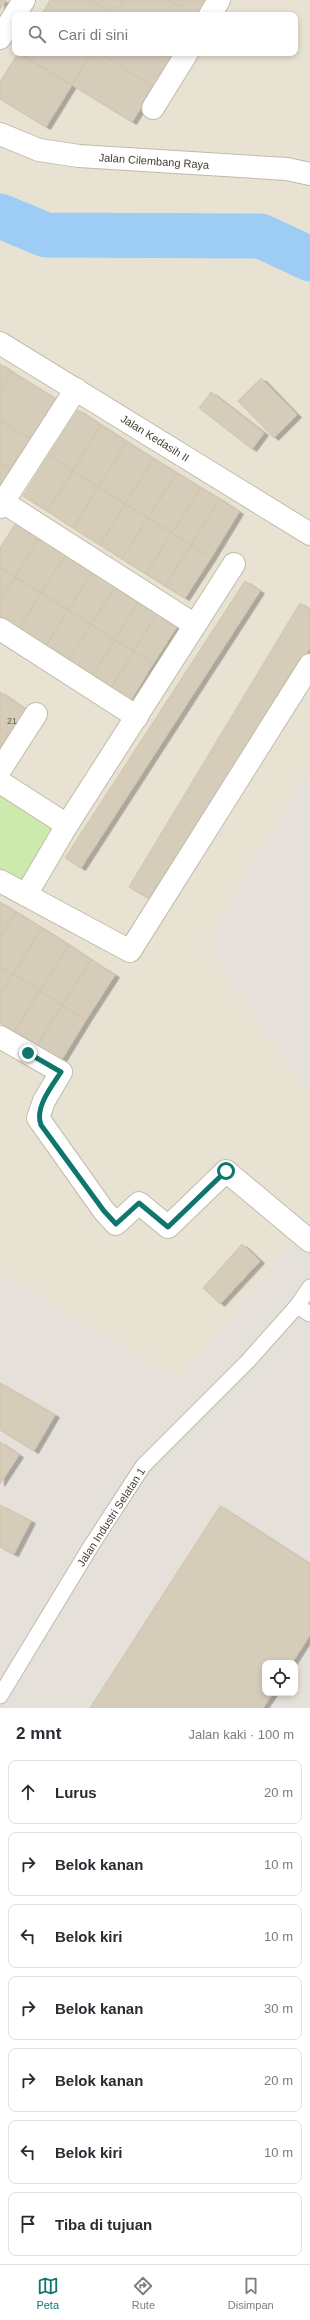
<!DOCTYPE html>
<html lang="id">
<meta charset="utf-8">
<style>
:root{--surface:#fff;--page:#f7f7f7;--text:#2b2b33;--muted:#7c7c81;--line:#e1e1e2;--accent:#0f766e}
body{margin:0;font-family:Arial,sans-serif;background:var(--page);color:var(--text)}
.controls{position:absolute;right:12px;bottom:12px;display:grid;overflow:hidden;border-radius:8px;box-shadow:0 2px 6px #0003}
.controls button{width:36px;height:36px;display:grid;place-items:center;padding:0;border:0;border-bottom:1px solid var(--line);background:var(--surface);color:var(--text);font:20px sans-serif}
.stop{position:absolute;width:12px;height:12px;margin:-9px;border:3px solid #0f766e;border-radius:50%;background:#fff}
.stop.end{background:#0f766e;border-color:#fff;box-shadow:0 1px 4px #0008}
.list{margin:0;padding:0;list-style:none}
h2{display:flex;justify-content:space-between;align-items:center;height:52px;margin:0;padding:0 16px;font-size:17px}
h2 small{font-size:13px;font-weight:400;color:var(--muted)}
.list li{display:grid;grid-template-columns:26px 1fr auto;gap:12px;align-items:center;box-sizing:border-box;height:64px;margin:0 8px 8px;padding:0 8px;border:1px solid var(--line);border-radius:8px}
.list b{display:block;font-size:15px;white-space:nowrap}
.list em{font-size:13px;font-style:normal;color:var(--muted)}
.icon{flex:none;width:22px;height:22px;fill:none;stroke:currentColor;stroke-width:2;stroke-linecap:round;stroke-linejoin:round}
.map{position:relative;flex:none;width:310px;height:1708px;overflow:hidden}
.search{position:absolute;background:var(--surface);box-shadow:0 2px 6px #0003;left:12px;right:12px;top:12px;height:44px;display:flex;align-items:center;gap:10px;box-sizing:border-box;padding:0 14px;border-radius:8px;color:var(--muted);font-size:15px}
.sheet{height:556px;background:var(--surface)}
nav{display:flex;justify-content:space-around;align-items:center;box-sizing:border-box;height:56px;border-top:1px solid var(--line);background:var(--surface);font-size:11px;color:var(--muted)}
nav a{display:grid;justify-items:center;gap:2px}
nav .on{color:var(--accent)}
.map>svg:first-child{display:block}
</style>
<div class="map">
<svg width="310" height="1708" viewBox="0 0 310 1708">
<defs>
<filter id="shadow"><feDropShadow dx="4.5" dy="2.5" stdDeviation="0" flood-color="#0004"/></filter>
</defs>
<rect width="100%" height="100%" fill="#f3f0e5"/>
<path fill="#e8e2d3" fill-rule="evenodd" d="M0 0H310V1708H0ZM15 15H295V53H15ZM265 1663H295V1693H265Z"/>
<g fill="#e5e1da" fill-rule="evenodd">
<path d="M310 765V1098L206 944Z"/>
<path d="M310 1219V1708H0V1274L179 1379ZM265 1663H295V1693H265Z"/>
</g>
<path fill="#cbeaab" d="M0 788 61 826 18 891 0 880Z"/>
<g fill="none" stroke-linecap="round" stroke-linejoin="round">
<path stroke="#9dccf4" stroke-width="45" d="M0 216 46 235 261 236 310 259"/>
</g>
<g fill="#d6ccba" stroke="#d1c4ac" filter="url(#shadow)">
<path d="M0 0H6L0 9Z"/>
<path d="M50 0H91L115 15H41Z"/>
<path d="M91 0H124L115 15Z"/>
<path d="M124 0H169L193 15H115Z"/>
<path d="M169 0H207L198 15H193Z"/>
<path d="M18 53 72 85 46 127 0 99V82Z"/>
<path d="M19 53H91L72 85Z"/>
<path d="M91 53H99L154 87 132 122 72 85Z"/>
<path d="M99 53H175L154 87Z"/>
<path d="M0 364 12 372 0 391Z"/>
<path d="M12 372 62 403 37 443 0 420V391Z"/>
<path d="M261 378 297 415 274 438 238 401Z"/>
<path d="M211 392 264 433 252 449 199 408Z"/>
<path d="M78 410 101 425 73 471 49 455Z"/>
<path d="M0 420 37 443 18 474 0 462Z"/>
<path d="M101 425 127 442 98 487 73 471Z"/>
<path d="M127 442 154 459 125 504 98 487Z"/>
<path d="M49 455 73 471 47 511 23 496Z"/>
<path d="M154 459 177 473 148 518 125 504Z"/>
<path d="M0 462 18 474 0 502Z"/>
<path d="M73 471 98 487 73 528 47 511Z"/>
<path d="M177 473 201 488 172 533 148 518Z"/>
<path d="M98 487 125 504 100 545 73 528Z"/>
<path d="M201 488 220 499 191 545 172 533Z"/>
<path d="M220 499 239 512 211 558 191 545Z"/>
<path d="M125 504 148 518 122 559 100 545Z"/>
<path d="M20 516 44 531 15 577 0 567V548Z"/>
<path d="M148 518 172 533 146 574 122 559Z"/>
<path d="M44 531 70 548 41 593 15 577Z"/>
<path d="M172 533 191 545 165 586 146 574Z"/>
<path d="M191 545 211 558 185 598 165 586Z"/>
<path d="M70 548 97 565 68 610 41 593Z"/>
<path d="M97 565 120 579 91 625 68 610Z"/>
<path d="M0 567 15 577 0 601Z"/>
<path d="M15 577 41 593 16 634 0 624V601Z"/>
<path d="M120 579 143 594 115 640 91 625Z"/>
<path d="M245 581 260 591 81 868 65 858Z"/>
<path d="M41 593 68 610 43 651 16 634Z"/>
<path d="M143 594 162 606 134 651 115 640Z"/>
<path d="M300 603 310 610V648L157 903 129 887Z"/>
<path d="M162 606 182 619 153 664 134 651Z"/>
<path d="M68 610 91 625 65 665 43 651Z"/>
<path d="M91 625 115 640 89 680 65 665Z"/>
<path d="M115 640 134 651 108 692 89 680Z"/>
<path d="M134 651 153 664 128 705 108 692Z"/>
<path d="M0 692 30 712 14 739 0 730Z"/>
<path d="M0 730 14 739 0 756Z"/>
<path d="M0 902 16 912 0 937Z"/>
<path d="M16 912 42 928 13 974 0 966V937Z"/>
<path d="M42 928 69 945 40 991 13 974Z"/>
<path d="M69 945 91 960 62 1005 40 991Z"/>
<path d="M91 960 115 975 86 1020 62 1005Z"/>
<path d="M0 966 13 974 0 995Z"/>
<path d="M13 974 40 991 14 1032 0 1023V995Z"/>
<path d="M40 991 62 1005 37 1046 14 1032Z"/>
<path d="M62 1005 86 1020 61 1061 37 1046Z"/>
<path d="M242 1244 260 1261 220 1304 203 1288Z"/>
<path d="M0 1383 55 1415 34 1451 0 1430Z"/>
<path d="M0 1442 19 1455 0 1484Z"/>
<path d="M0 1505 31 1521 14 1554 0 1547Z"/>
<path d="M220 1506 310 1564V1635L292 1663H265V1693H273L263 1708H90Z"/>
</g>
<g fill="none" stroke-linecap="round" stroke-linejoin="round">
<g stroke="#c2bbaa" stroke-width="17">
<g id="service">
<path d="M297 1306 310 1314"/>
<path d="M0 1696 91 1546 143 1466 248 1361 297 1306 310 1287"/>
</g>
</g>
<g stroke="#c2bbaa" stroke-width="24">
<g id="minor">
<path d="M210 15 219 0"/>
<path d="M0 38 24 0"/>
<path d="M153 108 187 53"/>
<path d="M0 343 310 534"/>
<path d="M3 502 195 625"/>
<path d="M0 507 76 389"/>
<path d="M0 629 137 717"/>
<path d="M0 770 36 714"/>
<path d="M0 782 67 825"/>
<path d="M0 881 130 951 310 665"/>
<path d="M26 895 67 825 234 564"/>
<path d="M0 1037 61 1072 44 1101 38 1118 104 1211 116 1224 139 1203 168 1227 226 1171 310 1241"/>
</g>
</g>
<g stroke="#c2bbaa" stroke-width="24">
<path id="tertiary" d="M0 134 39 150 79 156 287 169 310 174"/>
</g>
<use href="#service" stroke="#fff" stroke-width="15"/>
<use href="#minor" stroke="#fff" stroke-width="22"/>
<use href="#tertiary" stroke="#fff" stroke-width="22"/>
</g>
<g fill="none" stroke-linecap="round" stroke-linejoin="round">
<path stroke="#0f766e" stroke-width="5" d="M28 1053 61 1072C52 1086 34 1108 41 1125L104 1211 116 1224 139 1203 168 1227 226 1171"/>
</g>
<g text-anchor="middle" stroke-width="4" stroke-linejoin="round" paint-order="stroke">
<g font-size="9" fill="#6a6356">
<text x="12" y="724">21</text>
</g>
<g font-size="11" fill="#464034" stroke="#fff">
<text transform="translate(154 161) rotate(4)" y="4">Jalan Cilembang Raya</text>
<text transform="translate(155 438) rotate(32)" y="4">Jalan Kedasih II</text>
<text transform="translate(111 1517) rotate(-57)" y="4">Jalan Industri Selatan 1</text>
</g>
</g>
</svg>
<div class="controls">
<button><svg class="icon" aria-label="locate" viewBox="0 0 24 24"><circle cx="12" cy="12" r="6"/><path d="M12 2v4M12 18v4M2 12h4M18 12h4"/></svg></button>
</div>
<div class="stop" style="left:226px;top:1171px"></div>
<div class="stop end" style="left:28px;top:1053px"></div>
<div class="search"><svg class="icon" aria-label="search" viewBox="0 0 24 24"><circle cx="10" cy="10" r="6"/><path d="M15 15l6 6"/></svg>Cari di sini</div>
</div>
<section class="sheet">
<h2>2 mnt<small>Jalan kaki · 100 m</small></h2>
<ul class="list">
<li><svg class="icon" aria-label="ahead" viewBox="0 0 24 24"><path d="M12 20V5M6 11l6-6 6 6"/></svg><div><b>Lurus</b></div><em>20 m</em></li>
<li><svg class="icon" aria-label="right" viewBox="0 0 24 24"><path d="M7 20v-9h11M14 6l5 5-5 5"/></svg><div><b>Belok kanan</b></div><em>10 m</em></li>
<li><svg class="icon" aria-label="left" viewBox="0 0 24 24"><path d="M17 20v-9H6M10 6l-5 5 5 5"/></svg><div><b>Belok kiri</b></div><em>10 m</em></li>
<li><svg class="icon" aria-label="right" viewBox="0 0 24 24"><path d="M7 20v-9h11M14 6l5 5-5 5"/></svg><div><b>Belok kanan</b></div><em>30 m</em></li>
<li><svg class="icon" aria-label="right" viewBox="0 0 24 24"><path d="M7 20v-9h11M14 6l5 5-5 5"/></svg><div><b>Belok kanan</b></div><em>20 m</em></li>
<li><svg class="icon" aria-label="left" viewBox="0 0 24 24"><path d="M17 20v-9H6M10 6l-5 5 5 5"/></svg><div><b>Belok kiri</b></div><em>10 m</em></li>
<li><svg class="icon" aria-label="arrive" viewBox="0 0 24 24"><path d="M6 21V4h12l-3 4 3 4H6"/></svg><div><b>Tiba di tujuan</b></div></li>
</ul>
</section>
<nav>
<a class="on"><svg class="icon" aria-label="map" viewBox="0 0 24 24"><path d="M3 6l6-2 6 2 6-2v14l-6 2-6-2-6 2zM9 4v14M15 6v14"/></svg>Peta</a>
<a><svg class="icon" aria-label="directions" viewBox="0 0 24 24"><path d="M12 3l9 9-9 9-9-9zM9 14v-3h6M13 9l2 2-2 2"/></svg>Rute</a>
<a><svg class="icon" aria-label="saved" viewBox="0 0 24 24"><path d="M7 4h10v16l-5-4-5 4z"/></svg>Disimpan</a>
</nav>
